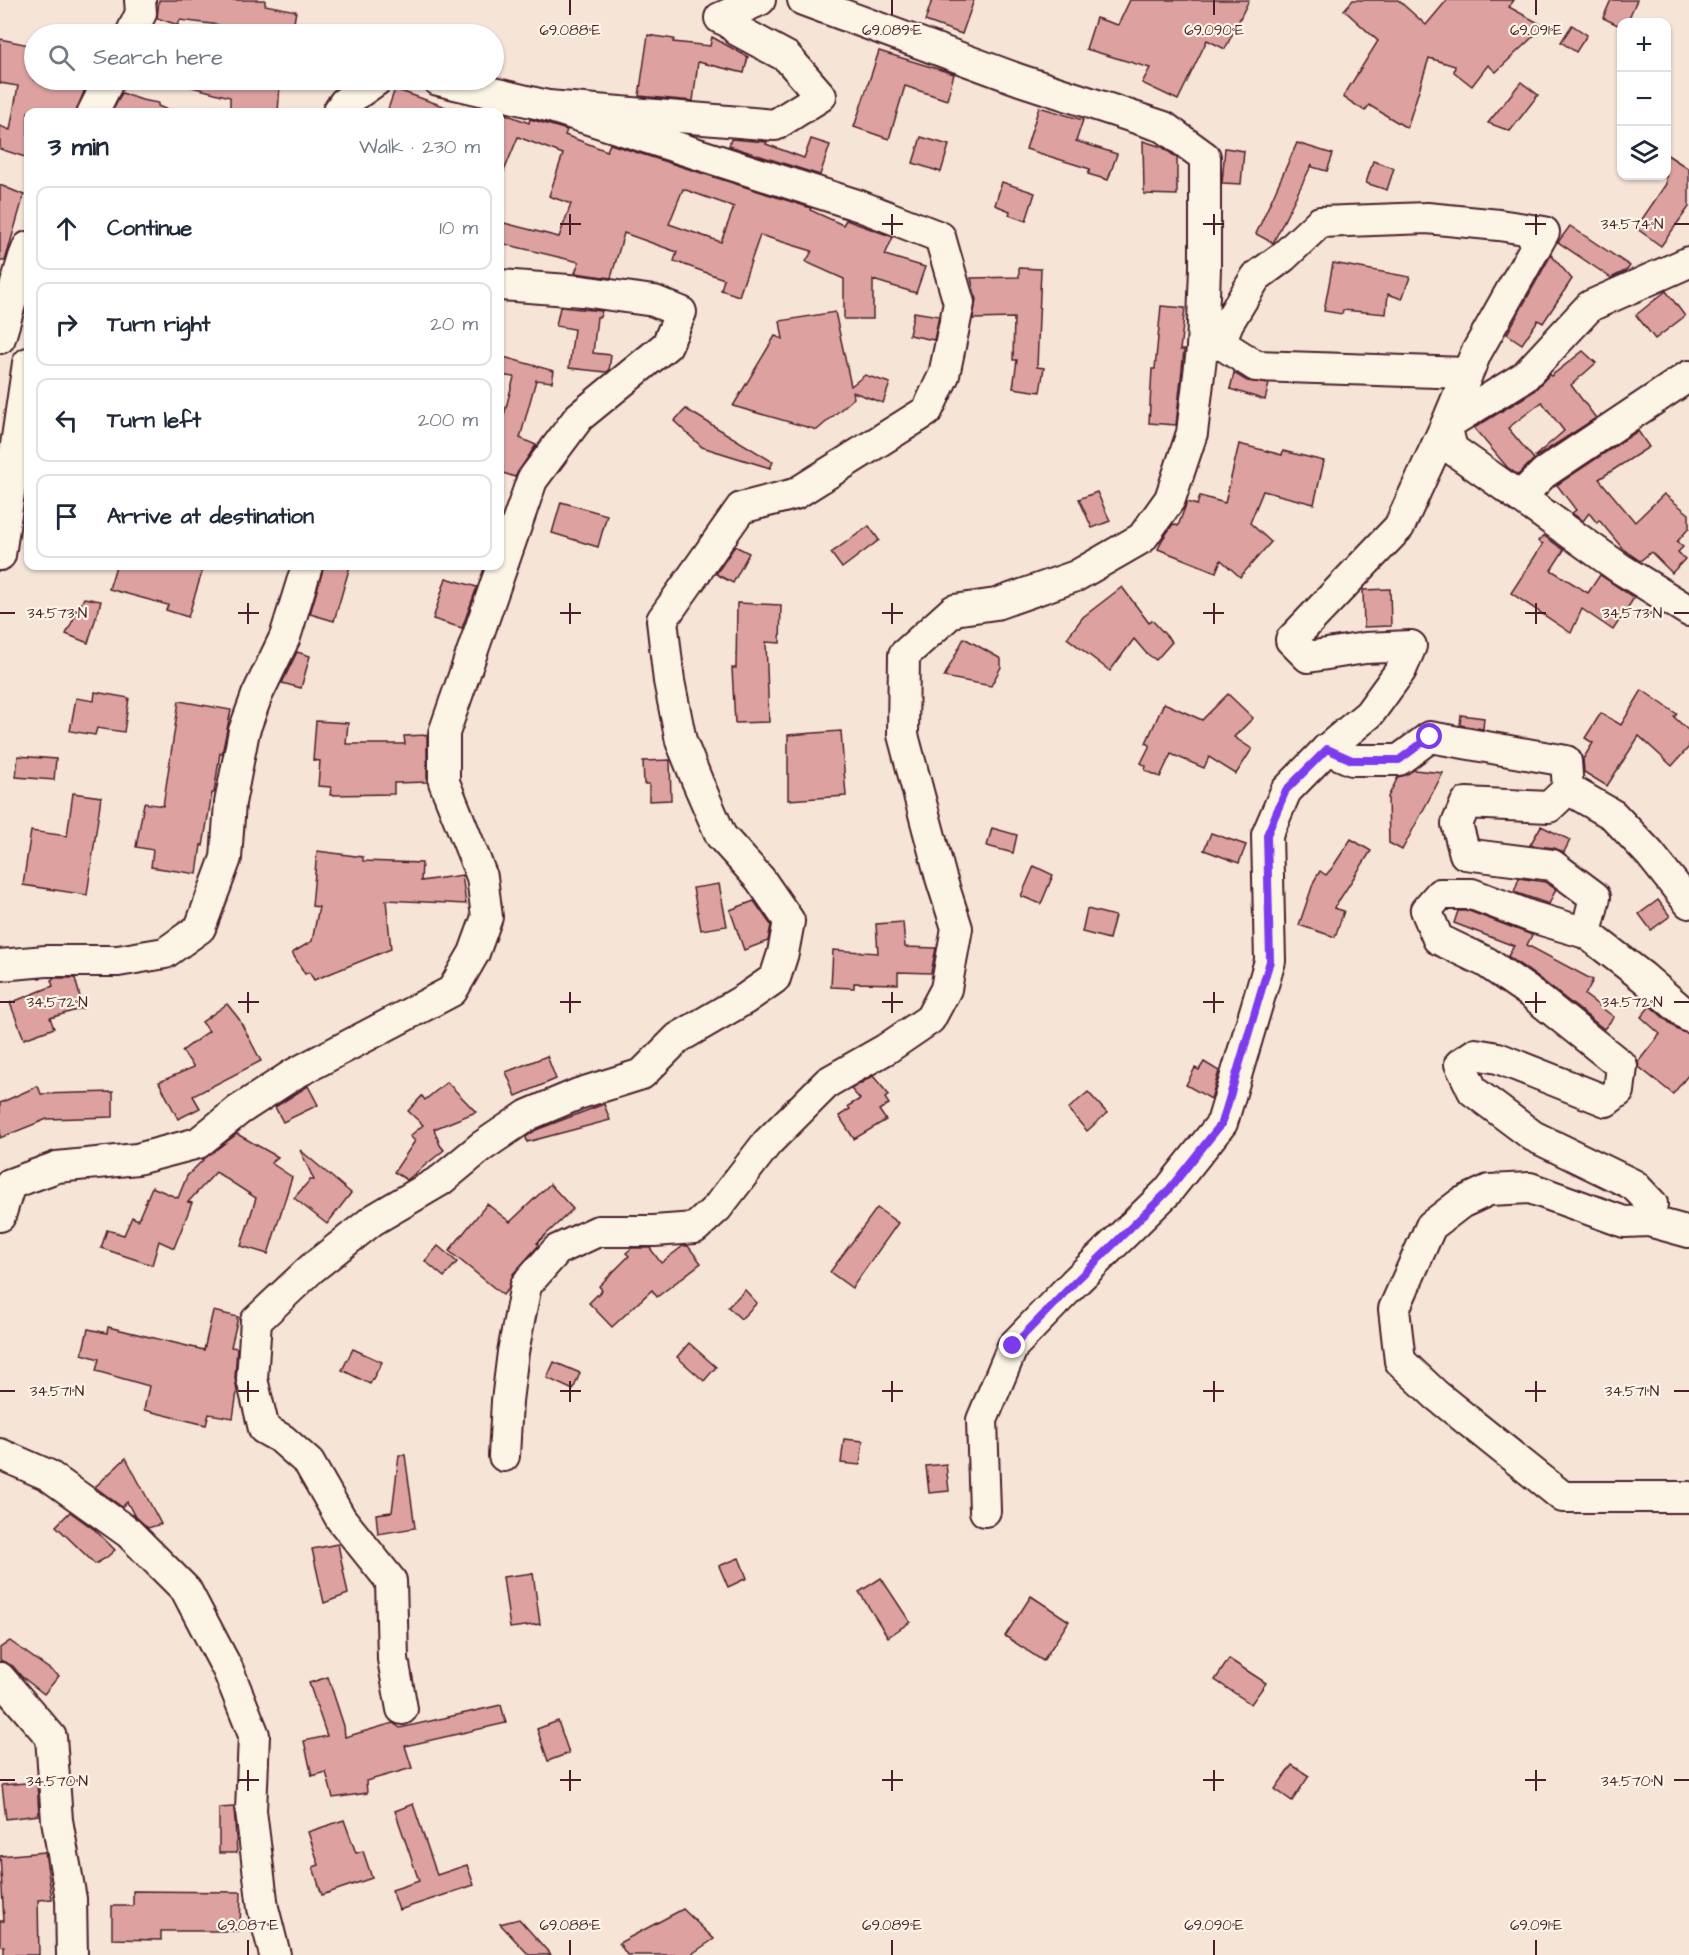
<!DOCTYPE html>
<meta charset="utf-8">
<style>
:root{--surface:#fff;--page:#f6f6f7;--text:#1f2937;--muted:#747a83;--line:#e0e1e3}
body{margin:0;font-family:"Architects Daughter",sans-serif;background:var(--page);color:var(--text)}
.controls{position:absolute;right:18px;top:18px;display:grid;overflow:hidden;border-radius:12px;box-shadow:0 2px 4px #0004}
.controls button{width:54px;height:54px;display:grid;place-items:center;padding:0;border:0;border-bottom:2px solid var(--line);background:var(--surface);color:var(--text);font:30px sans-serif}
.stop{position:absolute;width:18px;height:18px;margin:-14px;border:4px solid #7c3aed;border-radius:50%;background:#fff}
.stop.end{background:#7c3aed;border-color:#fff;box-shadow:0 2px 6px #0008}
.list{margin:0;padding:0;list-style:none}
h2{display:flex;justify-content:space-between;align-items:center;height:78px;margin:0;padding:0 24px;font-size:26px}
h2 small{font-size:20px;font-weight:400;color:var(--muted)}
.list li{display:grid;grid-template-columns:39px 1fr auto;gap:18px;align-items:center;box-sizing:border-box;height:84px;margin:0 12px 12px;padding:0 12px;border:2px solid var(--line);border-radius:12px}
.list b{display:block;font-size:22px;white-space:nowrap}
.list em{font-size:20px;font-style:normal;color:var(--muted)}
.icon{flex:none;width:33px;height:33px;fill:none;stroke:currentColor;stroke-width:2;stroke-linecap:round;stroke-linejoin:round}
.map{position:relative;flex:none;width:1689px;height:1955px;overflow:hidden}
.search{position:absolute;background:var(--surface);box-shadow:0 2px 4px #0004;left:24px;top:24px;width:480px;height:66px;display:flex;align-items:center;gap:15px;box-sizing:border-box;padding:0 21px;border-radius:33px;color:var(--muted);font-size:22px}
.panel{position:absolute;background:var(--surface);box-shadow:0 2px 4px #0004;left:24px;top:108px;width:480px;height:462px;border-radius:12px}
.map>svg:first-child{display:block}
</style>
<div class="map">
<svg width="1689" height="1955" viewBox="0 0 1689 1955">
<rect width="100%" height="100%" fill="#f6e4d7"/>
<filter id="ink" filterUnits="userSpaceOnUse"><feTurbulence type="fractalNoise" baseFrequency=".0167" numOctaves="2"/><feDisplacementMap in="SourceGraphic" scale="12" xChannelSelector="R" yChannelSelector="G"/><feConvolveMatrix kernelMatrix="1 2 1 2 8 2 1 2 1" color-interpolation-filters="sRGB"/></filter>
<g filter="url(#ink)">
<g fill="#dda2a0" stroke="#4a1f2b" stroke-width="1.5" fill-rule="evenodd">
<path d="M159 0H265V5L296 11 292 34H217L219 25 180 20 178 25 157 18Z"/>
<path d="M932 0H974L962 34 925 21Z"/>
<path d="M1130 0H1249L1225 49 1207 40 1178 100 1142 83 1150 68 1086 49 1096 18 1118 25Z"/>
<path d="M1353 0H1398L1426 25 1447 0H1514L1509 7 1544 26 1496 72 1488 65 1472 86 1454 72 1455 66 1429 58 1407 128 1369 105 1365 111 1343 97 1378 41 1344 10Z"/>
<path d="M1611 0H1637L1627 22H1622V27L1603 18Z"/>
<path d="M1572 25 1587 35 1576 52 1561 42Z"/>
<path d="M648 35 674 39 673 42 710 46 712 37 748 57 744 73 698 62 693 101 639 96Z"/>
<path d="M0 39 34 46V80H75L74 87 85 89 76 112H28V158L0 149V126L10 130 18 86 0 83Z"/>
<path d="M879 51 954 74 947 100 905 86 889 139 854 127Z"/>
<path d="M189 80H263V81L280 84 278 112H230V97L188 86Z"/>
<path d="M1521 82 1538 95 1510 131 1488 123Z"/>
<path d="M395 89 454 110 453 112H387Z"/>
<path d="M122 93 142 100 158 103V106L170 111V112H112Z"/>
<path d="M1039 107 1083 120 1076 141 1117 154 1108 180 1088 174 1090 169 1026 149Z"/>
<path d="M500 112 529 123 530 119 567 130 565 135 607 151 610 144 811 208 810 210 843 225 846 220 893 237 885 255 925 267 916 293 873 280V319H844V279L806 262 812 251 760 235 739 296 721 290 724 279 674 261 677 252 624 233 611 278 575 273 579 262 500 243V222L559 237 571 204 549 196 563 154 518 137 500 181ZM683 189 734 207 721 242 669 224Z"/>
<path d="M921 137 949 145 941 172 913 163Z"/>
<path d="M731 139 767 142 766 144 804 158 811 139 830 145 820 175 729 146Z"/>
<path d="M1143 141 1162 147 1177 158V195L1144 194Z"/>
<path d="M1297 143 1333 154 1327 171 1312 167V164L1273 243 1256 234Z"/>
<path d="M1225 148 1244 151 1241 184 1222 183Z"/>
<path d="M1666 154 1689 169V207L1661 246 1636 228 1666 184Z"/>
<path d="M1373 161 1394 168 1387 190 1366 183Z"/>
<path d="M1002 182 1035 193 1026 221 1009 215 1010 211 995 205Z"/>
<path d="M0 185 24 195 5 261H0Z"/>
<path d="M1570 226 1630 266 1627 270 1611 278 1558 242Z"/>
<path d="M1551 255 1572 279 1543 323 1538 320 1522 344 1507 334Z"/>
<path d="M1333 263 1410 277 1402 299 1388 294 1386 314 1343 310 1342 314 1324 311Z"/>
<path d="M1019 268 1041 269 1037 367 1044 368 1040 392 1013 388 1017 360H1013L1014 318 973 319 976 299 971 278 1019 277Z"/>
<path d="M1666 291 1685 316 1655 339 1636 315Z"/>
<path d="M1161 306 1185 308 1180 350H1184L1176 425 1149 423 1152 369H1155Z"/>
<path d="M560 307 602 311 600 317H597L593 353 611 355 609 371 606 372 569 368 574 329 556 326Z"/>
<path d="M835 312 851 386 865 375 890 383 883 403 853 392 854 398 817 430 733 406 775 336 783 339 780 321Z"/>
<path d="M914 312 939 316 934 340 909 335Z"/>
<path d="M1583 351 1596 363 1571 385 1596 418 1536 457 1535 456 1564 431 1542 402 1508 428 1534 459 1518 475 1507 467 1474 428 1533 392 1550 374 1551 376Z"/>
<path d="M500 356 554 371 552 382 536 380 520 438 536 445 515 477 500 472V430L514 377 500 375Z"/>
<path d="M1234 373 1247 381 1269 384 1265 400 1230 389Z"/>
<path d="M686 409 773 462 770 468 702 447 674 421Z"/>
<path d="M1638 431 1649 447 1599 479 1635 522 1664 494 1689 514V528L1677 542 1683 547 1678 552 1685 559 1672 573 1651 552 1640 561 1623 549 1599 520 1597 523 1589 513 1583 521 1572 513 1576 510 1557 485Z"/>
<path d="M1239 444 1282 455 1283 451 1324 461 1314 504 1263 491 1250 523 1271 542 1240 577 1221 560 1216 572 1158 549 1162 540 1173 524 1178 526 1187 502 1197 505 1200 496 1225 503Z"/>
<path d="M1097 492 1110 521 1092 528 1079 499Z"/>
<path d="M561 502 607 515 598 547 552 533Z"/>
<path d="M869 526 879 540 842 568 831 553Z"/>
<path d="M1544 536 1564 550 1551 570 1588 593 1600 575 1634 598 1613 630 1582 609 1571 633 1511 593 1543 544 1538 541Z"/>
<path d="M735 546 749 553 733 583 716 574Z"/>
<path d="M116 566H204L188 617 166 610 168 605 109 589Z"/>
<path d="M324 566H350L334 621 310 614Z"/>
<path d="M446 578 477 587 462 628 433 619Z"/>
<path d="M1122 587 1149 623 1152 620 1172 642 1156 660 1146 653 1134 639 1110 671 1067 638 1083 617Z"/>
<path d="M1390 589 1391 626 1364 627 1363 590Z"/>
<path d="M84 598 101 601 88 643 66 634Z"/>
<path d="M737 603 781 605 780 643 766 642 769 722 735 723 732 668H736Z"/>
<path d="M964 638 1001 659V667L991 686 944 677Z"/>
<path d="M297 652 310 656 301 688 282 683Z"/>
<path d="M1642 690 1677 714 1674 717 1689 731V747L1672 766 1639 736 1607 786 1584 772 1583 759 1593 743 1585 738 1601 713 1621 725Z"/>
<path d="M95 692 129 698 124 732 97 728 95 735 70 731 76 698 94 701Z"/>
<path d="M1228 694 1253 718 1234 737 1252 749 1236 774 1209 757 1204 768 1171 754 1160 777 1145 770 1146 766 1141 763 1150 745 1146 743 1164 703 1202 720Z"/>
<path d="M179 701 231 710 222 754 220 753 214 793H212L203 846 201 845 197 874 151 867 153 850 136 847 144 803 163 806Z"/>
<path d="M1461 715 1484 718 1483 729 1460 725Z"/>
<path d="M316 721 348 723 346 744H405L404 736 427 735V782L394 783V794L330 795 331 787 318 786 320 761 313 760Z"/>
<path d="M841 731 846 796 788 800V735Z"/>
<path d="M18 756 56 759 54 780 16 777Z"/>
<path d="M670 760 671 800 649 801V784H644L643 761Z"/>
<path d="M1414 770 1443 773 1402 850 1389 843 1388 797 1398 777Z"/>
<path d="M73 793 101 797 87 895 23 885 31 831 67 836Z"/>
<path d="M1541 826 1570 840 1564 852 1554 848 1530 845Z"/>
<path d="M992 828 1017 835 1013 853 987 846Z"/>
<path d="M1211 833 1246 845 1239 863 1204 850Z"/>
<path d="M1351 839 1371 851 1334 908 1344 911 1335 937 1299 925 1314 881 1320 871 1326 875 1332 868Z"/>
<path d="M317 851 363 857V861L422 863 421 881 462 875 466 904 386 900 391 949 314 980 309 972 305 974 292 953 312 941 319 907 312 906Z"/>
<path d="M1034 866 1053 875 1041 904 1021 896Z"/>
<path d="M1519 878 1545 882 1556 889 1549 904 1514 892Z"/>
<path d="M719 884 727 926 701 930 693 888Z"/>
<path d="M1658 900 1670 916 1651 930 1639 914Z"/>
<path d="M754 901 771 925 768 941 744 950 730 910Z"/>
<path d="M1087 909 1115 916 1109 939 1082 932Z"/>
<path d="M1458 911H1469L1532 935 1527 945 1593 980 1585 995 1614 1017 1604 1029 1543 981 1508 956 1514 946 1454 923Z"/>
<path d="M903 922 905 947 936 948 931 973 898 972V984L854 983V988L831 987 833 950 878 953 876 924Z"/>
<path d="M55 978H75L83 1008 50 1018 54 1028 24 1039 10 1003 53 986 51 980Z"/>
<path d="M227 1004 239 1019 261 1061 193 1096 200 1108 178 1119 159 1082 194 1067 182 1051 209 1031 202 1022Z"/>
<path d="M1650 1006 1678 1030 1689 1034V1074L1673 1094 1639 1067 1638 1062 1660 1034 1641 1017Z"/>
<path d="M547 1056 556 1079 516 1096 506 1072Z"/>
<path d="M1204 1062 1219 1071 1211 1099 1186 1085 1195 1068 1199 1070Z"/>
<path d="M873 1076 889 1095 885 1098 889 1104 879 1110 886 1120 854 1139 839 1116 850 1109 848 1106 860 1099 851 1089Z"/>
<path d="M447 1082 476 1112 434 1129 440 1145 444 1150 407 1180 394 1172 415 1141 410 1136 423 1125 408 1111 422 1096 425 1100Z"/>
<path d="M38 1086 41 1094 113 1092V1117L47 1119 0 1138V1103Z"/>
<path d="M308 1086 318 1105 283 1122 275 1107Z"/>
<path d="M1088 1092 1107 1113 1087 1131 1068 1109Z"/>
<path d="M604 1104 610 1120 527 1142 526 1137 536 1130Z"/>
<path d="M237 1134 278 1157 271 1163 292 1177 268 1254 241 1246 256 1198 216 1172 188 1202 192 1203 174 1248 159 1241 152 1265 101 1248 107 1230 124 1235 132 1217 138 1220 152 1187 178 1198 187 1176 205 1158Z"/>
<path d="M300 1150 351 1193 327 1224 294 1198 310 1180H314Z"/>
<path d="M550 1184 573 1209 537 1243 539 1245 513 1274 508 1289 503 1295 449 1251 487 1204 510 1222Z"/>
<path d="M877 1208 898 1223 852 1288 830 1272Z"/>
<path d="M438 1246 457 1262 444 1277 425 1261Z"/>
<path d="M683 1246H688L701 1263 657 1297 652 1290 612 1327 589 1303 602 1290 599 1286 629 1256 626 1253 632 1248H650L661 1263Z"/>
<path d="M745 1290 757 1303 741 1319 728 1307Z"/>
<path d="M213 1311 238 1317 231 1347 237 1348 235 1378 237 1392 233 1418 209 1414 206 1425 144 1410 149 1386 96 1371 99 1359 82 1354 88 1329 107 1333 108 1327 204 1350Z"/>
<path d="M689 1343 716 1367 704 1381 677 1357Z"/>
<path d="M353 1349 382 1362 370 1384 342 1370Z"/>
<path d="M554 1362 580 1373 573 1390 547 1378Z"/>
<path d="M844 1439 863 1441 860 1465 841 1463Z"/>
<path d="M399 1455H405L415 1528 378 1534 376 1514 392 1512Z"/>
<path d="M126 1458 161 1524 148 1528 134 1515 127 1502 122 1507 95 1487Z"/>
<path d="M946 1464 949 1491 929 1493 926 1466Z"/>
<path d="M70 1512 95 1530 115 1550 106 1558 95 1564 56 1526Z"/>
<path d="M338 1544 348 1594 324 1603 312 1549Z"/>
<path d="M739 1558 747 1578 728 1587 719 1566Z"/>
<path d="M533 1573 540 1624 510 1628 503 1577Z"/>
<path d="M881 1578 910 1622 888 1637 859 1592Z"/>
<path d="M1031 1596 1069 1621 1043 1661 1005 1636Z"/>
<path d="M10 1641 59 1676 44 1694 21 1676 13 1666 0 1660V1648Z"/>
<path d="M1229 1659 1266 1683 1251 1704 1215 1680Z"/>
<path d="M328 1677 344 1726 345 1737 393 1723 400 1728 501 1705 506 1723 405 1746 412 1768 366 1781 367 1793 333 1798 326 1772 312 1776 304 1741 327 1736 309 1683Z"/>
<path d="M558 1721 569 1753 548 1761 537 1729Z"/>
<path d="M1292 1765 1309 1776 1292 1801 1275 1789Z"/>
<path d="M37 1782 39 1815 6 1819 2 1785Z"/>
<path d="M413 1804 437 1875 467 1865 474 1885 399 1910 392 1890 419 1881 395 1811Z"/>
<path d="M234 1807 237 1853H219V1808Z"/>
<path d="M344 1820 356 1853 363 1851 372 1878 322 1895 313 1867 319 1865 308 1832Z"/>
<path d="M45 1852 52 1899 38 1900 39 1955H4V1946H0V1921H4L0 1856Z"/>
<path d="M133 1891 241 1892 240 1931H161V1940L112 1939V1906H133Z"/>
<path d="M683 1909 714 1939 690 1955H627L619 1943Z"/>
<path d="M519 1919 551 1955H529L500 1924Z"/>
</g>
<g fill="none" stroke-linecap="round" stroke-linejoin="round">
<g stroke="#4a1f2b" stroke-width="34">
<g id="minor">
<path d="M803 0 1020 80 1164 127 1205 157V268L1202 349 1220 343 1228 323 1256 277 1283 257 1320 222 1427 218 1499 225 1544 232 1476 353 1446 425 1399 527 1291 640 1308 657 1365 648 1411 646 1401 670 1369 714 1327 749 1286 791 1267 835 1270 961 1222 1123 1167 1192 1074 1283 1013 1346 982 1420 985 1511"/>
<path d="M131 34 141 13 140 0"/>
<path d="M438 80 548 106 775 125 821 96 787 57 737 30 729 22 720 18 760 0"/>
<path d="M93 112 109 80"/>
<path d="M338 112 344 103 377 80"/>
<path d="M1689 262 1590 306 1524 377 1446 425 1452 449 1621 569 1689 611"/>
<path d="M0 338 24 257 28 247"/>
<path d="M1220 343 1256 366 1467 373"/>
<path d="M1520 497 1544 473 1689 376"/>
<path d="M0 555 28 363"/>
<path d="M1327 749 1352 760H1399L1430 737 1566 761 1568 789 1549 807 1466 803 1457 824 1465 854 1552 865 1595 897 1586 933 1532 917 1472 894H1440L1426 910 1438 939 1486 962 1532 994 1622 1066 1619 1091 1606 1101 1498 1058 1475 1054 1460 1064 1473 1091 1533 1136 1634 1185 1652 1204 1649 1221 1624 1222 1530 1188 1489 1190 1461 1203 1431 1226 1394 1309 1400 1361 1436 1395 1563 1497H1689"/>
<path d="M1568 789 1613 815 1650 854 1689 903"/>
<path d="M1586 933 1643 977 1689 1017"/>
<path d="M0 965 46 961H118L165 953 200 928 226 858 230 803 244 731 257 695 285 637 307 566"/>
<path d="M0 1216 10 1184 57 1167 137 1159 198 1143 239 1110 294 1074 452 991 474 953 487 917 482 877 444 782V733L532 480 579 417 667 345 681 312 654 301 582 291 500 285"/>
<path d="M1649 1221 1689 1232"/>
<path d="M0 1454 48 1475 129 1533 186 1590 228 1670 254 1735 251 1811 263 1908 275 1955"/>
<path d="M504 1456 507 1401 513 1352 526 1285 557 1250 598 1231H654L695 1228 717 1208 767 1143 828 1082 886 1049 930 1019 946 989 957 928 941 878 903 735 904 655 954 610 996 604 1076 576 1142 538 1170 499 1192 433 1202 349"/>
<path d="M0 1678 51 1737 57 1820 71 1899 72 1955"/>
<path d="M402 1709 393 1659 391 1581 341 1519 309 1463 282 1439 264 1429 252 1379 256 1321 311 1269 373 1220 441 1180 481 1147 528 1115 578 1094 642 1074 678 1038 745 999 775 978 783 953 789 921 760 879 721 836 698 783 681 741 669 681 662 620 741 508 795 494 927 411 944 375 959 303 940 237 860 206 548 106"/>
</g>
</g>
<use href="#minor" stroke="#fcf5e5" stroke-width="30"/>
</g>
</g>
<g fill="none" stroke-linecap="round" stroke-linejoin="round" filter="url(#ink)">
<path stroke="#7c3aed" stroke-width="8" d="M1013 1346 1074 1283 1167 1192 1222 1123 1270 961 1267 835 1286 790 1327 749 1352 760H1399L1430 737"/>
</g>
<path fill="none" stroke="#4a1f2b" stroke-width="2" d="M570 0V15M892 0V15M1214 0V15M1536 0V15M570 214V235M892 214V235M1214 214V235M1536 214V235M560 224H581M882 224H903M1203 224H1224M1525 224H1546M1674 224H1689M248 603V624M570 603V624M892 603V624M1214 603V624M1536 603V624M0 613H15M238 613H259M560 613H581M882 613H903M1203 613H1224M1525 613H1546M1674 613H1689M248 992V1013M570 992V1013M892 992V1013M1214 992V1013M1536 992V1013M0 1002H15M238 1002H259M560 1002H581M882 1002H903M1203 1002H1224M1525 1002H1546M1674 1002H1689M248 1381V1402M570 1381V1402M892 1381V1402M1214 1381V1402M1536 1381V1402M0 1391H15M238 1391H259M560 1391H581M882 1391H903M1203 1391H1224M1525 1391H1546M1674 1391H1689M248 1770V1791M570 1770V1791M892 1770V1791M1214 1770V1791M1536 1770V1791M0 1780H15M238 1780H259M560 1780H581M882 1780H903M1203 1780H1224M1525 1780H1546M1674 1780H1689M248 1940V1955M570 1940V1955M892 1940V1955M1214 1940V1955M1536 1940V1955"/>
<g font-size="15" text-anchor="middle" fill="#4a1f2b" stroke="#fcf5e5" stroke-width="4.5" stroke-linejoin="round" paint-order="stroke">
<text x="570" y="35">69.088°E</text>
<text x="892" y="35">69.089°E</text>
<text x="1214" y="35">69.090°E</text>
<text x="1536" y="35">69.091°E</text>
<text x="1632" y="229">34.574°N</text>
<text x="57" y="618">34.573°N</text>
<text x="1632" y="618">34.573°N</text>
<text x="57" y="1007">34.572°N</text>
<text x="1632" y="1007">34.572°N</text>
<text x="57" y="1396">34.571°N</text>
<text x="1632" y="1396">34.571°N</text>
<text x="57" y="1786">34.570°N</text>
<text x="1632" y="1786">34.570°N</text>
<text x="248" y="1930">69.087°E</text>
<text x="570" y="1930">69.088°E</text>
<text x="892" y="1930">69.089°E</text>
<text x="1214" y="1930">69.090°E</text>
<text x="1536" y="1930">69.091°E</text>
</g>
</svg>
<div class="controls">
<button>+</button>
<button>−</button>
<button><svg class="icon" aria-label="layers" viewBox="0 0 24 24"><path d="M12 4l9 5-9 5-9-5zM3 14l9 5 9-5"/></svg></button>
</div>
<div class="stop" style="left:1430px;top:737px"></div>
<div class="stop end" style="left:1013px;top:1346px"></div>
<div class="search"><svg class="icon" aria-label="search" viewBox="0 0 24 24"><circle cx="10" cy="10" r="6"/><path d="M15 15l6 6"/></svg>Search here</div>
<section class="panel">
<h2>3 min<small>Walk · 230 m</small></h2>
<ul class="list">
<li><svg class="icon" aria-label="ahead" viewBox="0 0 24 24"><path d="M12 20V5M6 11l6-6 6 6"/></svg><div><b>Continue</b></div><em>10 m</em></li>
<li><svg class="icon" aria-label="right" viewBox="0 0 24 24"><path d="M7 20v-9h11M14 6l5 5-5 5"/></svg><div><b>Turn right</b></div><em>20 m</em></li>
<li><svg class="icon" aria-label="left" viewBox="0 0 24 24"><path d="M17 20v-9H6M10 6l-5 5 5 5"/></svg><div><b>Turn left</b></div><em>200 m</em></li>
<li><svg class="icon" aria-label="arrive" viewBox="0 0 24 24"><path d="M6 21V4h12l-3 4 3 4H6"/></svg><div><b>Arrive at destination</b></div></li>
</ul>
</section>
</div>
